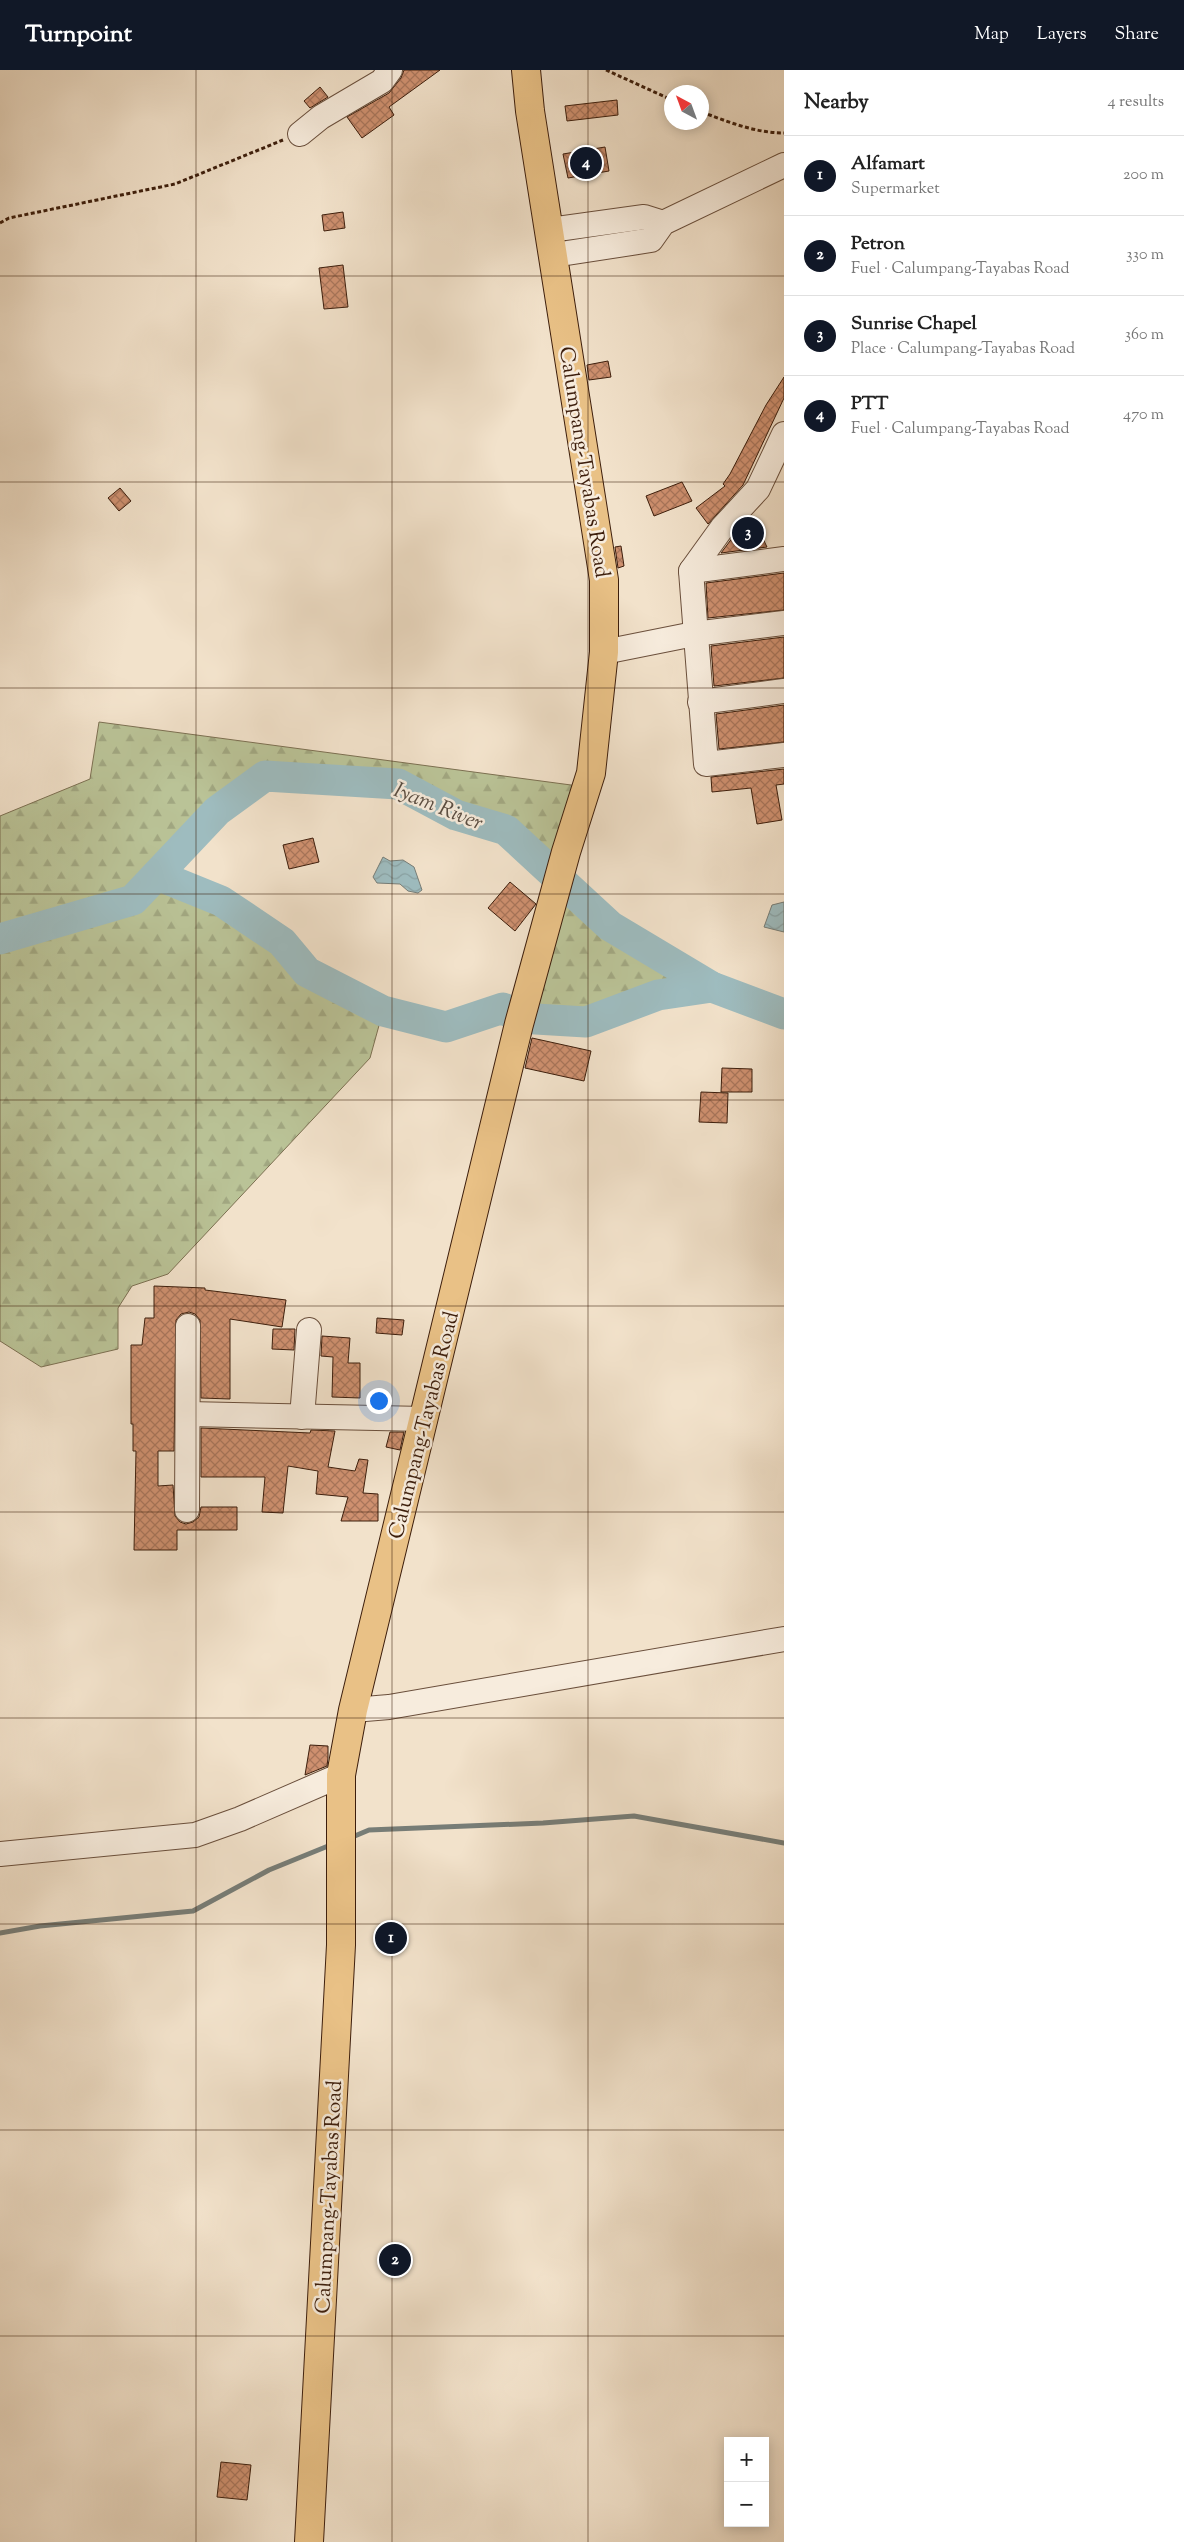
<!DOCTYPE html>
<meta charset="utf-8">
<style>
:root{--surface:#fff;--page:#f6f6f6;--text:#222;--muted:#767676;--line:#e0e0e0;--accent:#111827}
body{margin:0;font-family:"Sorts Mill Goudy",serif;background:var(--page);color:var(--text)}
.controls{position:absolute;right:15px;bottom:15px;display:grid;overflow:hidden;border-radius:0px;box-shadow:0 2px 12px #0003}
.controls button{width:45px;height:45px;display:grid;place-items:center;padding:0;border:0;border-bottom:1px solid var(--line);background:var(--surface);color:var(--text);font:25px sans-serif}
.compass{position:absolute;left:664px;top:15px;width:45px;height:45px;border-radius:50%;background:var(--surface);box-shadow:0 2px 12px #0003;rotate:319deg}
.you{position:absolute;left:378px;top:1330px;width:18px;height:18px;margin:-12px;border:4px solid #fff;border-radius:50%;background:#1a73e8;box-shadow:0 0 0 8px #1a73e833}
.badge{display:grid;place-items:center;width:32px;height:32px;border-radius:50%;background:var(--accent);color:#fff;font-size:16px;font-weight:700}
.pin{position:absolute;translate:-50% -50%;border:2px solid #fff;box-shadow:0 1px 5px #0006}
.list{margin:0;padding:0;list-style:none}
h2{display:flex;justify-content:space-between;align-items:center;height:65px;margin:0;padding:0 20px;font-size:21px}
h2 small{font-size:16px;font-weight:400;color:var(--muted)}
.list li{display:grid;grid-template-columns:32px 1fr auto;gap:15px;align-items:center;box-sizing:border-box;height:80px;padding:0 20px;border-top:1px solid var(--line)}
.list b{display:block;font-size:19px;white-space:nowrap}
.list p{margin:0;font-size:16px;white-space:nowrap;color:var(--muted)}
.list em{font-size:16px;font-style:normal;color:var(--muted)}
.map{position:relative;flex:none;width:784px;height:2472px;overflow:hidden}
header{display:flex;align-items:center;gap:30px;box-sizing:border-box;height:70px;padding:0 25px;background:var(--accent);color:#fff}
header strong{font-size:24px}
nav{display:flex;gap:28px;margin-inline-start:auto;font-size:18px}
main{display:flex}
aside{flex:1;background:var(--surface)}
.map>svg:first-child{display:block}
</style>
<header>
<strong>Turnpoint</strong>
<nav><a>Map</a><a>Layers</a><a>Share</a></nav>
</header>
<main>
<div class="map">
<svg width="784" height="2472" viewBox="0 0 784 2472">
<defs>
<pattern id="forest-firs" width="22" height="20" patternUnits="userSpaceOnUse" patternTransform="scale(1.25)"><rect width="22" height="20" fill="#bac397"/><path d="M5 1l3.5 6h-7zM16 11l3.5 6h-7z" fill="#a1a781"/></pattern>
<pattern id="water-waves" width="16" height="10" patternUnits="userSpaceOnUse" patternTransform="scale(1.25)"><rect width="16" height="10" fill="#9ebcbf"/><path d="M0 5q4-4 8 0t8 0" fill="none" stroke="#89a1a3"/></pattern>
<pattern id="building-cross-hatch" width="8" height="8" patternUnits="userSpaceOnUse" patternTransform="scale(1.25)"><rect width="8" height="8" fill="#ce906f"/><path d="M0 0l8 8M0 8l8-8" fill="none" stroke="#a8755a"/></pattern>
</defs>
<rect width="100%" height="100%" fill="#f2e2cb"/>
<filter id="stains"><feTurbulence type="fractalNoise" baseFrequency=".004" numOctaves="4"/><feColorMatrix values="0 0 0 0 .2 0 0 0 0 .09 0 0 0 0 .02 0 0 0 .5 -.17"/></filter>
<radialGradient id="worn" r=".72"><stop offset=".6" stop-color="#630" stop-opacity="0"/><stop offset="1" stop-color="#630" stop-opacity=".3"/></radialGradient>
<path fill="url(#forest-firs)" stroke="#7c7052" d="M99 652 586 717 559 809 610 856 712 917 658 925 586 952 519 948 558 808 506 760 456 745 398 714 265 706 217 741 157 805 221 831 282 872 307 902 383 941 370 988 168 1204 132 1216 118 1238V1279L41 1297 0 1271V746L90 709Z"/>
<g fill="url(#water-waves)" stroke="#777d77">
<path d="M383 787 390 791 403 790 414 797 422 820 418 823 408 821 400 814 377 813 373 807Z"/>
<path d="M784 832V862L764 857 772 835Z"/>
</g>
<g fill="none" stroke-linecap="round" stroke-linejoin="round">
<g stroke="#777d77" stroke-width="5">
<path d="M350 1768 369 1760 543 1753 634 1746 784 1773"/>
<path d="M0 1863 40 1856 193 1841 269 1800 333 1774"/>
</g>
<g stroke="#9ebcbf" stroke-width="31">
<path d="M157 805 221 831 282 872 307 902 383 941 446 957 503 938 519 948 586 952 658 925 712 917"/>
<path d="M0 869 133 830 217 741 265 706 398 714 456 745 506 760 610 856 712 917 784 944"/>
</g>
</g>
<g fill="url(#building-cross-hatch)" stroke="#3d1e0c">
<path d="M404 0H440L389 37 394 45 362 68 347 47 389 23 401 8Z"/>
<path d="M320 17 328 27 310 38 304 31Z"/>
<path d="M617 30 618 45 567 51 565 36Z"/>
<path d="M605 77 609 101 568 108 563 84Z"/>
<path d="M343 142 345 158 324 161 322 145Z"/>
<path d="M343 195 348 237 324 239 319 198Z"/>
<path d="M608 291 611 307 589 310 587 295Z"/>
<path d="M784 307V328L743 415 708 454 696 438 725 416 723 414 730 404 766 335Z"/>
<path d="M682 412 692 431 654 446 646 426Z"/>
<path d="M120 418 131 431 119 441 108 428Z"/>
<path d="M752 446 767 477 721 483 733 467Z"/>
<path d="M621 476 624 496 618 498 615 477Z"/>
<path d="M784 503V540L708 548 706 513Z"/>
<path d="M784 567V608L714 616 711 576Z"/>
<path d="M784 635V672L719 679 716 644Z"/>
<path d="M784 699V714L776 715 782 750 757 754 751 718 712 722 711 707Z"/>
<path d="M313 768 319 792 289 799 283 775Z"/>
<path d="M510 812 536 834 515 861 488 838Z"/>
<path d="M532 968 591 981 584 1011 525 998Z"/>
<path d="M722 998 752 999V1022H721Z"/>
<path d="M701 1022 728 1023 727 1053 699 1052Z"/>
<path d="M154 1216 205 1218V1220L286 1230 282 1257 230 1249V1329L201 1328 200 1250 195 1244 189 1242 181 1244 176 1250 174 1381H158V1416L173 1415 175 1446 180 1452 186 1454 193 1452 199 1447 201 1437H237V1460H177V1480H134L136 1381H133V1354H131V1275H142L145 1248H154Z"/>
<path d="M377 1248 404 1250 402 1265 376 1263Z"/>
<path d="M273 1259H295L294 1280 272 1279Z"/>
<path d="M322 1266 350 1268 348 1293H360V1328L332 1327 333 1287 321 1286Z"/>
<path d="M201 1358 310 1363 311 1360 335 1361 328 1397 355 1401 359 1389 368 1390 363 1423 378 1424V1451H341L348 1427 316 1424 318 1401 288 1396 283 1443 262 1442 265 1407H201Z"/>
<path d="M390 1362H404L400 1380 386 1377Z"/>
<path d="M310 1675 328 1676V1688L327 1696 305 1705Z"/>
<path d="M221 2392 251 2395 247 2430 217 2427Z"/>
</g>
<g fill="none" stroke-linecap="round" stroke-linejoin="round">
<g stroke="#6a4f3c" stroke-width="26">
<g id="minor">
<path d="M300 64 321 47 382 11 390 0"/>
<path d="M550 160 644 147 663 153"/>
<path d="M554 185 651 170 663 153 784 95"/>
<path d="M784 364 758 419 722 458 691 501 706 694 784 685"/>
<path d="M691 501 784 489"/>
<path d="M604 582 694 564 784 553"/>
<path d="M700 632 784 621"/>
<path d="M188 1344 425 1349"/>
<path d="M302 1347 309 1260"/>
<path d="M187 1440 188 1256"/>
<path d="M353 1640 389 1637 784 1569"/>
<path d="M0 1784 195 1765 240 1749 341 1705"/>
</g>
</g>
<g stroke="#3d1e0c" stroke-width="30">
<path id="major" d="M309 2472 341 1875V1705L353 1640 519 954 566 782 591 703 604 582V510L530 41 526 0"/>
</g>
<g stroke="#3d1e0c" stroke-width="3" stroke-dasharray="4 2.5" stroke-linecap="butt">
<path d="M606 0 672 30"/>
<path d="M702 42C728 52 756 63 784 63"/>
<path d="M0 153 9 148 175 114 283 70"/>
</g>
<use href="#minor" stroke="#f7ecdd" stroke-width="24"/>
<use href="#major" stroke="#e9c186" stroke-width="28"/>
</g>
<path fill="none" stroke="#3d1e0c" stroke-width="1" stroke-opacity="0.55" d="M196 0V2472M392 0V2472M588 0V2472M0 206H784M0 412H784M0 618H784M0 824H784M0 1030H784M0 1236H784M0 1442H784M0 1648H784M0 1854H784M0 2060H784M0 2266H784"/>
<g text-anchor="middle" stroke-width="5" stroke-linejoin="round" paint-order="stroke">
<g font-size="21" fill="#3d1e0c" stroke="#f7ecdd">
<text transform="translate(585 392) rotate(81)" y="7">Calumpang-Tayabas Road</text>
<text transform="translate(423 1355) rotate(-76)" y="7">Calumpang-Tayabas Road</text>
<text transform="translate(328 2127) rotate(-87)" y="7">Calumpang-Tayabas Road</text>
</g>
<g font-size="22" font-style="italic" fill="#5a4d42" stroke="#f7ecdd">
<text transform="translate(439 735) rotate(22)" y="8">Iyam River</text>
</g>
</g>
<rect width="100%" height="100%" filter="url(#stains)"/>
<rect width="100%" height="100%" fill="url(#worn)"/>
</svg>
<div class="controls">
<button>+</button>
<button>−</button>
</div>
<svg class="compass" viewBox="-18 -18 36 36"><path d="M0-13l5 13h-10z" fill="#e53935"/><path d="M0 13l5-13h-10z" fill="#767676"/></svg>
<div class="you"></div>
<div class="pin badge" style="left:391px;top:1868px">1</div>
<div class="pin badge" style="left:395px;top:2190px">2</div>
<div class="pin badge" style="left:748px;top:463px">3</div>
<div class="pin badge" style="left:586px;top:93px">4</div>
</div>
<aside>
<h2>Nearby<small>4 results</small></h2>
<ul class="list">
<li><span class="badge">1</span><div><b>Alfamart</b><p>Supermarket</p></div><em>200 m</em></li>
<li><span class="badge">2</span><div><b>Petron</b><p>Fuel · Calumpang-Tayabas Road</p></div><em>330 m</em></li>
<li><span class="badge">3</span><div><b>Sunrise Chapel</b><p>Place · Calumpang-Tayabas Road</p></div><em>360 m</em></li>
<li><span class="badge">4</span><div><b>PTT</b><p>Fuel · Calumpang-Tayabas Road</p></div><em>470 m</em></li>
</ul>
</aside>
</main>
